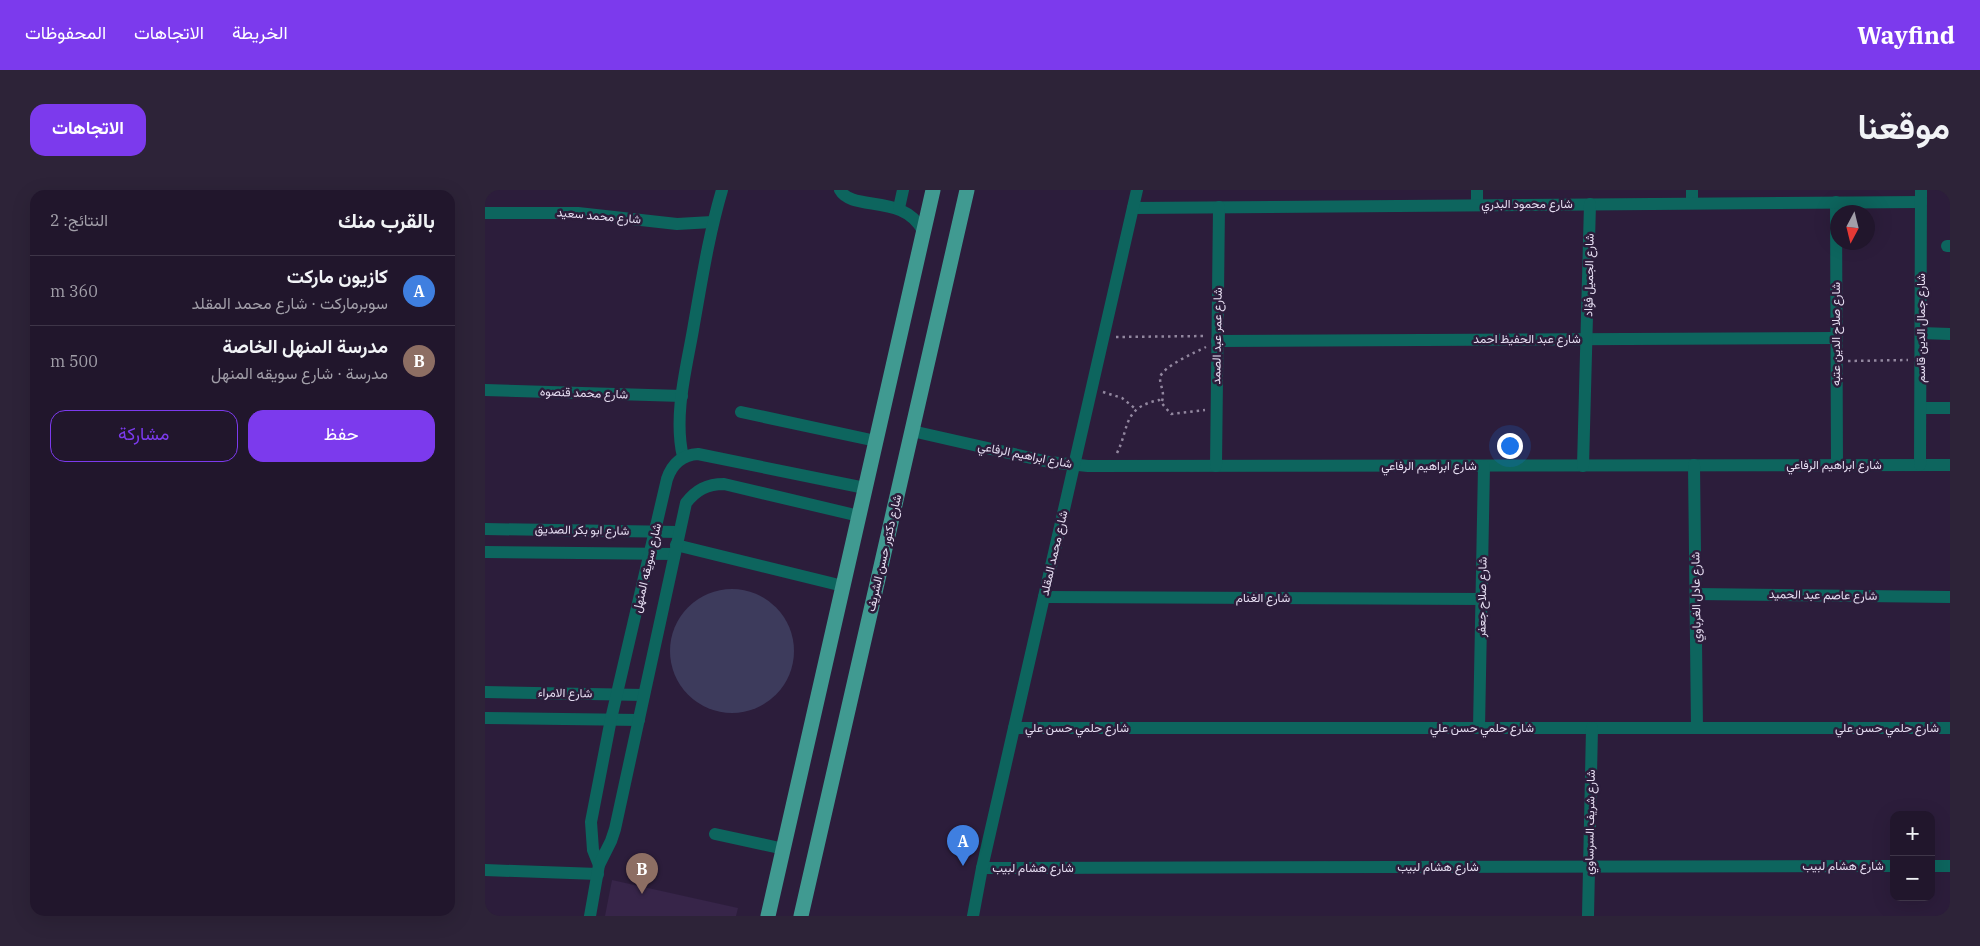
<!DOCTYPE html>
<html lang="ar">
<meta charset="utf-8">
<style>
:root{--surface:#21162c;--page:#2d2338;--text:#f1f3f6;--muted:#a29fa9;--line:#3e3548;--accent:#7c3aed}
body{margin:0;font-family:"IBM Plex Serif",Vazirmatn,serif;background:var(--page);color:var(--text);direction:rtl}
.controls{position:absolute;right:15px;bottom:15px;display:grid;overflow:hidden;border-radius:10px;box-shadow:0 5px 20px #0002}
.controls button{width:45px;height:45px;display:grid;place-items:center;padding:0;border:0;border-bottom:1px solid var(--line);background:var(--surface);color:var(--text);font:25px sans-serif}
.compass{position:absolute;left:1345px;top:15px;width:45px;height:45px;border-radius:50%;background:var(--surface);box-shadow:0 5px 20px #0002;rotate:187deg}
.you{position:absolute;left:1024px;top:255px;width:18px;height:18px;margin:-12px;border:4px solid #fff;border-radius:50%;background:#1a73e8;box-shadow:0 0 0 8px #1a73e833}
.badge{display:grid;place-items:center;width:32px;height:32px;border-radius:50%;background:var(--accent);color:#fff;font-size:16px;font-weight:700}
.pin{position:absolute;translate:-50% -41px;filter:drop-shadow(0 1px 2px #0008)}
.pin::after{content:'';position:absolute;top:26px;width:18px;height:15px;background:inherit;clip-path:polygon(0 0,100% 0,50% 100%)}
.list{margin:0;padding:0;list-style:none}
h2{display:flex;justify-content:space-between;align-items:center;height:65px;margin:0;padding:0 20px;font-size:21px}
h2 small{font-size:16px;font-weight:400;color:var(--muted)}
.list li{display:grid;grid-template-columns:32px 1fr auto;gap:15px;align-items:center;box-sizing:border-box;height:70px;padding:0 20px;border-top:1px solid var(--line)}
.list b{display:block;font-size:19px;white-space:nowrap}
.list p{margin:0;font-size:16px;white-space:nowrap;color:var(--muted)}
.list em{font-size:16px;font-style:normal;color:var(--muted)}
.actions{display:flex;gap:10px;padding:15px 20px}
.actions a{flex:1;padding:11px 0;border:1px solid var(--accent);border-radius:15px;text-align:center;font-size:18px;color:var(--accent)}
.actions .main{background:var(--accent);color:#fff}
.map{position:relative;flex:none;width:1465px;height:726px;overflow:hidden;direction:ltr;border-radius:15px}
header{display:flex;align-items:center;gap:30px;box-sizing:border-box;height:70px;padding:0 25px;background:var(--accent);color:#fff}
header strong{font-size:24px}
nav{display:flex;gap:28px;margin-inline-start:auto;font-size:18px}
.intro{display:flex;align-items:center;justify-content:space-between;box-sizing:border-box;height:120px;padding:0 30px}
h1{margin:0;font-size:35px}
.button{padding:12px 22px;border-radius:15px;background:var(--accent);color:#fff;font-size:18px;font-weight:700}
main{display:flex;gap:30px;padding:0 30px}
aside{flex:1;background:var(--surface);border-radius:15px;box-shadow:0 5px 20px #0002}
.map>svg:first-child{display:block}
</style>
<header>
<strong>Wayfind</strong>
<nav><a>الخريطة</a><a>الاتجاهات</a><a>المحفوظات</a></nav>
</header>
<div class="intro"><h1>موقعنا</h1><a class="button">الاتجاهات</a></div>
<main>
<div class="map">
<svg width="1465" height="726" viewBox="0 0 1465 726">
<rect width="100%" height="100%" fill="#2c1d3b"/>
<path fill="#372549" d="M127 690 253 718 251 726H120Z"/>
<circle fill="#3d3b5c" cx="247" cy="461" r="62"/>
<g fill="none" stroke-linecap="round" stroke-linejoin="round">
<g stroke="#92879f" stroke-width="2.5" stroke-dasharray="2.5 4" stroke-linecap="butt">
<path d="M631 147 721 146"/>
<path d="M1363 171 1423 170"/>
<path d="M618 202 637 208 652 220"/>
<path d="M677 211C680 202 675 196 675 188 676 177 711 162 721 157"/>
<path d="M632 263C645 237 637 218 674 210L686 224 720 220"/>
</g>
<g stroke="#0d655e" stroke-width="12">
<path d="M355 0C367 22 419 3 438 41"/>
<path d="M992 0V15"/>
<path d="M1207 0V13"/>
<path d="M1351 12 1352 275"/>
<path d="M414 18 418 0"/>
<path d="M648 18 1436 12"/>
<path d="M0 23H93L192 34 227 32"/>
<path d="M1462 56H1465"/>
<path d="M1436 143 1465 144"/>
<path d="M732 151 1351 148"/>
<path d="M0 200 197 206"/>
<path d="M1436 218H1465"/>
<path d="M256 222 391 251"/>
<path d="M427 241 564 272 603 276 1465 275"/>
<path d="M198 267C188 224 202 177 209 134 217 89 224 44 237 0"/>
<path d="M1209 275 1212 538"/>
<path d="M1435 275 1436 0"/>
<path d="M731 276 734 17"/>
<path d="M1098 276 1105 14"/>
<path d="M0 339 194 342"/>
<path d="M191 355 358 396"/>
<path d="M0 362 189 364"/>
<path d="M1211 404 1465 407"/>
<path d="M559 407 997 409"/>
<path d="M0 502 159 505"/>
<path d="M0 528 154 530"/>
<path d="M529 538H1465"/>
<path d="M994 538 999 276"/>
<path d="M230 644 299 659"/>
<path d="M114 675 108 660 106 632 126 529 182 289C187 274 197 265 213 264L380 298"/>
<path d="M1446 676H1465"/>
<path d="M497 678 1409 676"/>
<path d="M0 680 113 684"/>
<path d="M105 726 114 675 126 651 130 639 201 313C211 300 222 294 239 294L374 326"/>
<path d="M488 726 497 678 652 0"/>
<path d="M1103 726 1107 538"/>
</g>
<g stroke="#409a91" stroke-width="15">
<path d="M283 726 448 0"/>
<path d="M316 726 482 0"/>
</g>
</g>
<g text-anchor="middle" stroke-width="5" stroke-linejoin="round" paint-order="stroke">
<g font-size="12" fill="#e5ddf1" stroke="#2c1d3b">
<text x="1042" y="18">شارع محمود البدري</text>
<text transform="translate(114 26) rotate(5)" y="4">شارع محمد سعيد</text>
<text transform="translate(1104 85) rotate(-89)" y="4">شارع الجميل فؤاد</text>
<text transform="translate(1436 138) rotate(-90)" y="4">شارع جمال الدين قاسم</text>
<text transform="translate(1351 144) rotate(-90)" y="4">شارع صلاح الدين عتبه</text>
<text transform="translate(732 146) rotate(-89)" y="4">شارع عمر عبد الصمد</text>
<text x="1042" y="153">شارع عبد الحفيظ احمد</text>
<text transform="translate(99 203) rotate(2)" y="4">شارع محمد قنصوه</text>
<text transform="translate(540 265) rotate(11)" y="4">شارع ابراهيم الرفاعي</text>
<text x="1349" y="279">شارع ابراهيم الرفاعي</text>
<text x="944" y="280">شارع ابراهيم الرفاعي</text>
<text transform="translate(97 340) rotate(1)" y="4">شارع ابو بكر الصديق</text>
<text transform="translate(399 363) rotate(-77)" y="4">شارع دكتور حسن الشريف</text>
<text transform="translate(569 363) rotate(-77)" y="4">شارع محمد المقلد</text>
<text transform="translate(162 378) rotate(-77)" y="4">شارع سويقه المنهل</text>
<text transform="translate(1338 405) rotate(1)" y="4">شارع عاصم عبد الحميد</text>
<text transform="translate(997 407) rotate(-89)" y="4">شارع صلاح جعفر</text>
<text transform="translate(1211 407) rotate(-91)" y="4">شارع عادل الغرباوي</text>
<text x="778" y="412">شارع الغنام</text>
<text transform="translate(80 503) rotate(1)" y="4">شارع الامراء</text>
<text x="592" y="542">شارع حلمي حسن علي</text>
<text x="997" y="542">شارع حلمي حسن علي</text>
<text x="1402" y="542">شارع حلمي حسن علي</text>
<text transform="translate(1105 632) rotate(-89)" y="4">شارع شريف السرساوي</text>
<text x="1358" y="680">شارع هشام لبيب</text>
<text x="953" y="681">شارع هشام لبيب</text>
<text x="548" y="682">شارع هشام لبيب</text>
</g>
</g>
</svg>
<div class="controls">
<button>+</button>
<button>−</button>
</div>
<svg class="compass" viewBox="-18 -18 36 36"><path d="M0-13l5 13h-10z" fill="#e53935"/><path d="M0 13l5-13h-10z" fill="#a29fa9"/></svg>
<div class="you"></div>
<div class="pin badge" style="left:478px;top:676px;background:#3f7fe0">A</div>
<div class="pin badge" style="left:157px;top:704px;background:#8d6e63">B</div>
</div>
<aside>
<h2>بالقرب منك<small>النتائج: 2</small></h2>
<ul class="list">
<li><span class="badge" style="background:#3f7fe0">A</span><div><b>كازيون ماركت</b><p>سوبرماركت · شارع محمد المقلد</p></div><em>360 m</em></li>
<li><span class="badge" style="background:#8d6e63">B</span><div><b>مدرسة المنهل الخاصة</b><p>مدرسة · شارع سويقه المنهل</p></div><em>500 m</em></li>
</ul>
<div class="actions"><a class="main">حفظ</a><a>مشاركة</a></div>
</aside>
</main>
